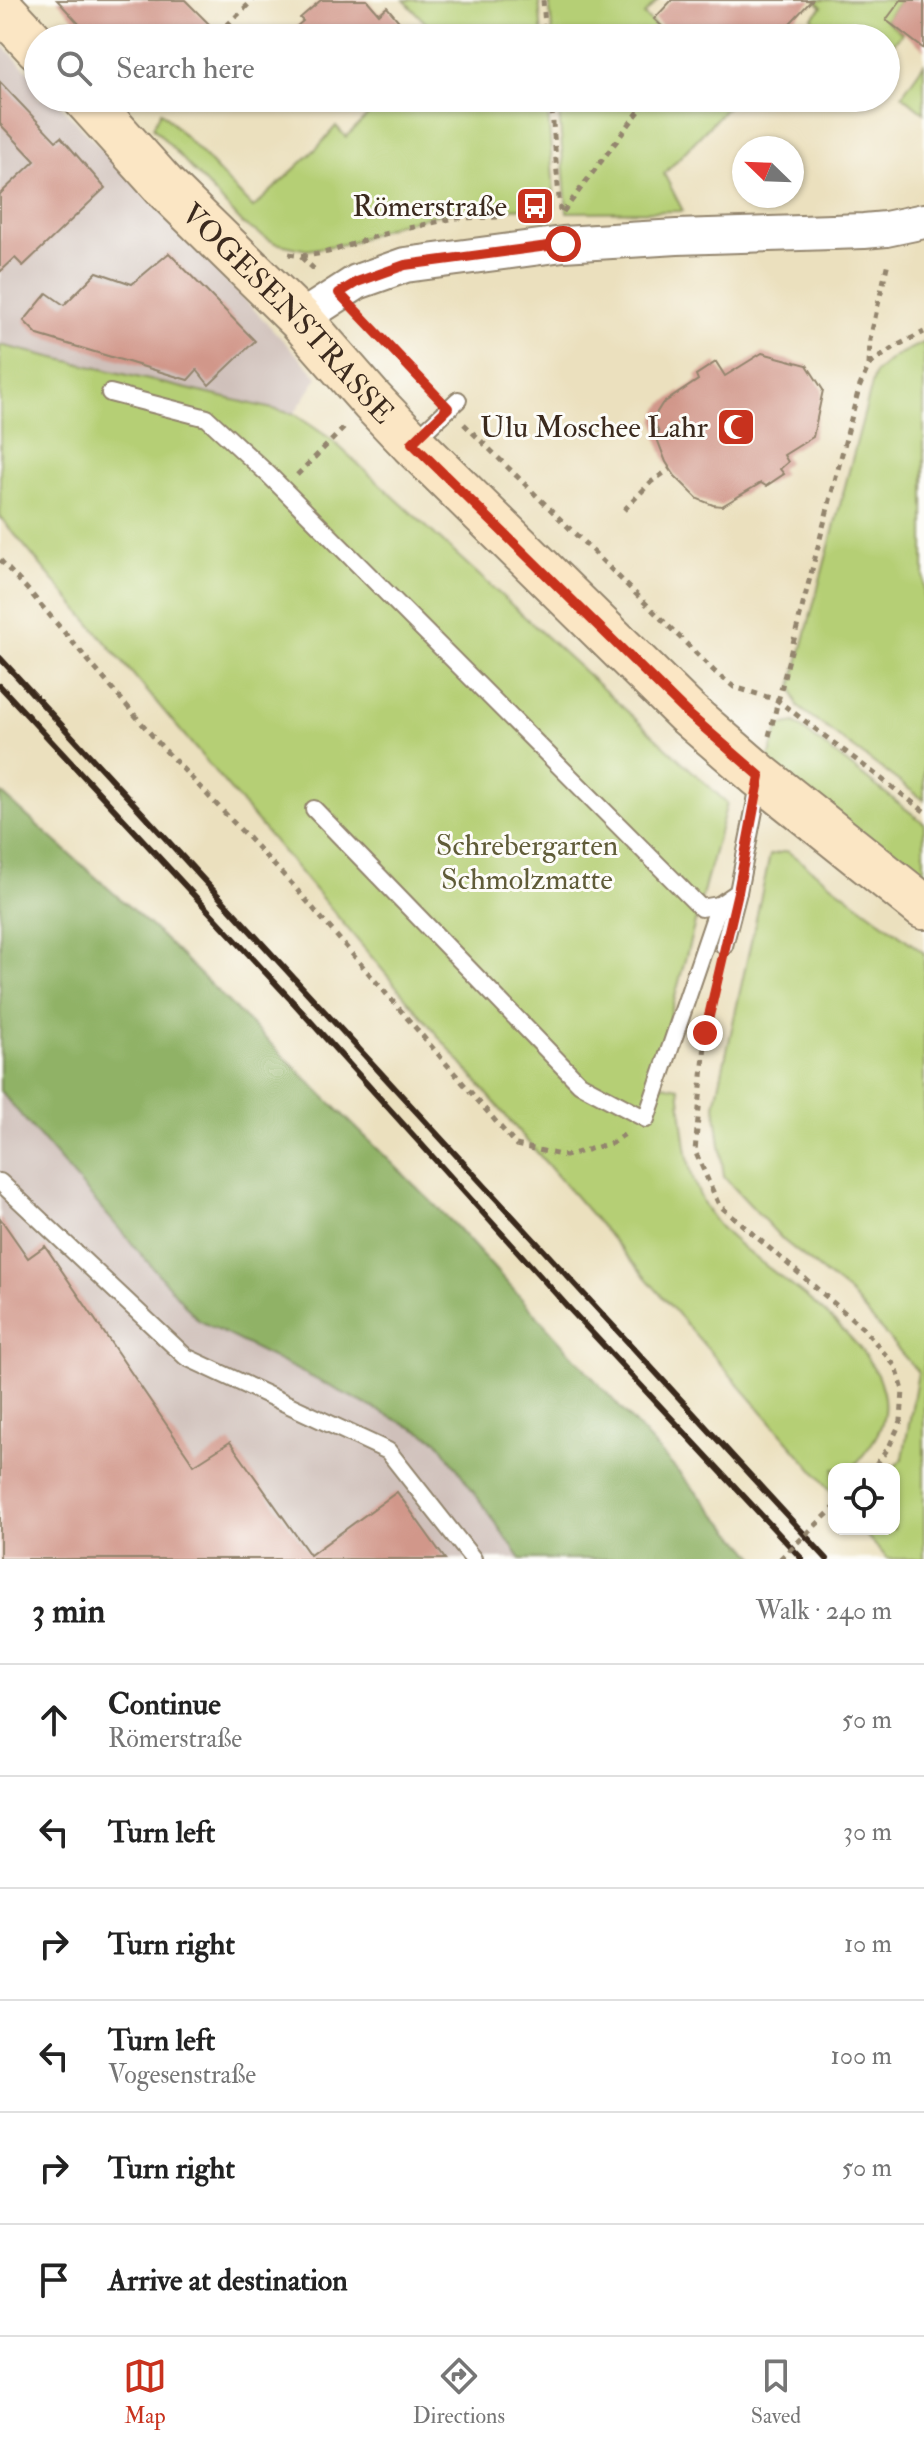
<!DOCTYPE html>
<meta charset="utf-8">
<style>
:root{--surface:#fff;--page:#f6f6f6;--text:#222;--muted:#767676;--line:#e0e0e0;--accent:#c8321e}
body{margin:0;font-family:"IM FELL Double Pica",serif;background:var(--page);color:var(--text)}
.controls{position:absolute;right:24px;bottom:24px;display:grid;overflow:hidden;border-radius:16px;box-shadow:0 2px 6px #0004}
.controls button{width:72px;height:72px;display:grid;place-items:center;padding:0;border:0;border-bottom:2px solid var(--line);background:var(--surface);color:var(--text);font:40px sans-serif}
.compass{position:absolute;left:732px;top:136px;width:72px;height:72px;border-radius:50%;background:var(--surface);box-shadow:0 2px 6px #0004;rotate:293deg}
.stop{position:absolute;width:24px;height:24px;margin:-18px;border:6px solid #c8321e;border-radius:50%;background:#fff}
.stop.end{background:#c8321e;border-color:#fff;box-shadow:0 2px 8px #0008}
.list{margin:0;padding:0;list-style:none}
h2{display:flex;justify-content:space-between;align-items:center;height:104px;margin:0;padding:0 32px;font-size:34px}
h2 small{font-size:26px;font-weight:400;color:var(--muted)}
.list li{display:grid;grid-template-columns:52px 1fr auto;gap:24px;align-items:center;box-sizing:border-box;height:112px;padding:0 32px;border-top:2px solid var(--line)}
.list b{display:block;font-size:30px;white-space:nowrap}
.list p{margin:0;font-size:26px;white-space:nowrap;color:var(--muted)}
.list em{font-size:26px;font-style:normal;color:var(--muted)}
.icon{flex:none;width:44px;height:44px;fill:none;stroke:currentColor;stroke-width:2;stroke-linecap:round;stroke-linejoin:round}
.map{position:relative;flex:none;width:924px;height:1559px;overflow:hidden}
.search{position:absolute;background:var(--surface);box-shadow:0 2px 6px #0004;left:24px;right:24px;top:24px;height:88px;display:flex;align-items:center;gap:20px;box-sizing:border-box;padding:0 28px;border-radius:44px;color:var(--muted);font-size:30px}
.sheet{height:776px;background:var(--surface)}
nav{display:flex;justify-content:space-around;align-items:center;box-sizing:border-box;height:112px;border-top:2px solid var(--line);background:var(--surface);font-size:22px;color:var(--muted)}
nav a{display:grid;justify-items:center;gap:4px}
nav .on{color:var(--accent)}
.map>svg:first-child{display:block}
</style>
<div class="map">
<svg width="924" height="1559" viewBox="0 0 924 1559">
<rect width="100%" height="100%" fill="#fdfcf7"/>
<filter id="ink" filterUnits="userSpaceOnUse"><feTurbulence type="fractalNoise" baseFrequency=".0125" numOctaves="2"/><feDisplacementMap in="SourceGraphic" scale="16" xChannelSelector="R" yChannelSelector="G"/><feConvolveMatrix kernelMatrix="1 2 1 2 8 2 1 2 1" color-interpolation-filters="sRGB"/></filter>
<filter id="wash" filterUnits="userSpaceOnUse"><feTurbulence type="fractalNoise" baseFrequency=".006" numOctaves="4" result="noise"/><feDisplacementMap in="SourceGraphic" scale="32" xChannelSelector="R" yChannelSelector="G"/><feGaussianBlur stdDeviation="1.8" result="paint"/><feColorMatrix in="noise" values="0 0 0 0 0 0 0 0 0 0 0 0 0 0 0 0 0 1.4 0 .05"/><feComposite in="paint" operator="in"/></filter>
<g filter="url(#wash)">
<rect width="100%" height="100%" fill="#ebe0be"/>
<g fill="#cfc0ba">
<path d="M0 42 38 82V98H53L318 377 294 414 0 345Z"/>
<path d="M0 1091 198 1320 437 1440 521 1559H0Z"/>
</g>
<g fill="#b5cf75" stroke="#787c4a" stroke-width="2">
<path d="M404 0H539L542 38H440Z"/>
<path d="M549 0H658L644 15 668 38H553Z"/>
<path d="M815 0H901L886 20 902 33 886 53V38H836L812 18 822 7Z"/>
<path d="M924 64V113L902 95Z"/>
<path d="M385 98H547L555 207 454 211 394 225 350 243 307 250 275 243 243 224 153 127 161 111 253 208 319 146 336 126 346 137Z"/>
<path d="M558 98H731L734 100 664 174 683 211 567 212Z"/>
<path d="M924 342V800L798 707 792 686 875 373 893 357Z"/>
<path d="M0 345 294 414 331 439 727 803 652 1083 679 1088C685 1139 685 1191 724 1231 768 1276 905 1348 882 1423 877 1440 862 1456 852 1469H834L833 1493 527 1141 0 517Z"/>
<path d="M795 723 924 823V887L768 761 779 726Z"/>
<path d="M787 851 924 953V1559H888L860 1529H894V1469H892L903 1458 918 1372 849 1293 783 1240 724 1177 715 1105 770 855Z"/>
</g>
<path fill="#90b266" stroke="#666e42" stroke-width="2" d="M0 792 154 929 454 1224 757 1559H521L437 1440 198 1320 0 1091Z"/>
<g id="blocks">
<g fill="#d1978a">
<path d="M57 0H185L223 38H92Z"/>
<path d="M321 0H367L379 14 387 7 413 38H283L303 21 300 18Z"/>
<path d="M672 0H812L776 38H675L654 19Z"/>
<path d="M901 0H924V49L886 20Z"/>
<path d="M0 82 56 141 61 137 105 188 23 266 15 258 0 272V194L35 161 0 124Z"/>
<path d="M169 253 255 341 209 385 197 370 188 380 38 335 24 321 47 293 64 305 97 272 132 284Z"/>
<path d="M762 353 807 365 823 390 813 437 784 455 788 462 780 469 784 474 766 486 761 483 722 506 713 505 698 499 675 476 666 462 656 436 659 433 654 421 657 412 662 404 698 380 696 375 716 362 725 376Z"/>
<path d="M0 1218 28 1258 45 1246 194 1465 230 1442 310 1555 397 1492 445 1559H0Z"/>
</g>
</g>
</g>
<g filter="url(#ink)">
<use href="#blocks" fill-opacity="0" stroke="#93856e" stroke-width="2"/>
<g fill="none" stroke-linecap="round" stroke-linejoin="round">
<g stroke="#93856e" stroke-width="20">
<g id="lane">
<path d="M110 393 207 418 269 475 701 908 719 905"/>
<path d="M412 443 458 400"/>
<path d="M314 809 580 1084 646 1119 719 905 738 892"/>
<path d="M724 946 738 892 760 780"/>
<path d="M0 1182 186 1357 388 1451 473 1559"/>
</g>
</g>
<g stroke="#93856e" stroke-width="38">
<path id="street" d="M300 319 357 282 405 265 563 244 677 237 864 231 886 229 924 221"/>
</g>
<g stroke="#93856e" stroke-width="48">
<g id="secondary">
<path d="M0 7 38 48"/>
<path id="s1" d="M85 98 165 187 300 319 372 401 412 443 686 712 760 776 924 907"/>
</g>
</g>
<g stroke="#93856e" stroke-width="5" stroke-dasharray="6 6" stroke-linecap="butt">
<path d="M543 0 546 38"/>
<path d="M218 34 253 0"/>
<path d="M551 98 560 211"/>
<path d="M563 212 649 98"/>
<path d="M409 228 455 218 498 217"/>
<path d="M289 254C322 261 356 240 388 233"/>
<path d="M301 257 315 270"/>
<path d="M362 317 435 394"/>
<path d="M869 365 896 346 924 332"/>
<path d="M464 424 715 672 734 687 777 700 924 811"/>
<path d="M297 475 347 425"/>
<path d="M624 510 651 482 670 469"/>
<path d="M0 560 29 591 162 747 293 885 516 1145 565 1156 612 1143 625 1134"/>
<path d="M769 736 859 388 869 365 870 339 888 262"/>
<path d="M707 1023 695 1151 719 1205 863 1328 896 1367 903 1390 901 1421 889 1447 873 1469"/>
</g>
<use href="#lane" stroke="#fff" stroke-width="16"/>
<use href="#street" stroke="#fff" stroke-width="34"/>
<use href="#secondary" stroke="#fbe6c4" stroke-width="44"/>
<g stroke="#3b2a1e" stroke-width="6">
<path d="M0 658 827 1559"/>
<path d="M0 686 293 1002 567 1306 802 1559"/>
</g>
<path stroke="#93856e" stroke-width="5" stroke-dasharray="6 6" stroke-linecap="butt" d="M780 1559 834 1508"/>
</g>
</g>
<g fill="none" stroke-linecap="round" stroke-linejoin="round" filter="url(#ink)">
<path stroke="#c8321e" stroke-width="10" d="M563 244 405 265 357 282 339 293 448 408 412 443 686 712 760 776 738 892 705 1033"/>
</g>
<defs>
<g id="bus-square" transform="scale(2)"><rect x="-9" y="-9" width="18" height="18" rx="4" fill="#c8321e" stroke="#fdfcf7"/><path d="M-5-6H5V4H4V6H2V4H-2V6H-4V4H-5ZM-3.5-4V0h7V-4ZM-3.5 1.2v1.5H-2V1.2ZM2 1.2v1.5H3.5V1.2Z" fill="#fff"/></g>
<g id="mosque-square" transform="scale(2)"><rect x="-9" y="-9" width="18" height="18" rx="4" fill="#c8321e" stroke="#fdfcf7"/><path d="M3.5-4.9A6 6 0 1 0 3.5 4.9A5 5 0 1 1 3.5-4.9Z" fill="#fff"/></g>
</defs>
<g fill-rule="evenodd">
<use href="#bus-square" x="535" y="206"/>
<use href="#mosque-square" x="736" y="427"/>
</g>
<g text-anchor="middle" stroke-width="6" stroke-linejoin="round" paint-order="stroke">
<g font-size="30" fill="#3b2a1e" stroke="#fdfcf7" text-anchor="end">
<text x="507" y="216">Römerstraße</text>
<text x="708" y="437">Ulu Moschee Lahr</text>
</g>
<g font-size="30" fill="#3b2a1e" stroke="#fdfcf7">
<text dy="10" stroke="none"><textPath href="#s1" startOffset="296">VOGESENSTRASSE</textPath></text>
</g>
<g font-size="30" fill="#605c38" stroke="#fdfcf7">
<text x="527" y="855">Schrebergarten<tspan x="527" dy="34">Schmolzmatte</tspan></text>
</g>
</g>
</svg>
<div class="controls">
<button><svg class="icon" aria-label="locate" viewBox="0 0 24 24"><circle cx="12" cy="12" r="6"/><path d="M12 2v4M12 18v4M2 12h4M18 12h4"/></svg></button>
</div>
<svg class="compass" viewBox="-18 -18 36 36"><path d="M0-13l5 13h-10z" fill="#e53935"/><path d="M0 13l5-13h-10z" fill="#767676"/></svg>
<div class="stop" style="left:563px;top:244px"></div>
<div class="stop end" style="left:705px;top:1033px"></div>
<div class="search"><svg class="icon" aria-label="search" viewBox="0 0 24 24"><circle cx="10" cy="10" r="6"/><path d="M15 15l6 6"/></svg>Search here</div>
</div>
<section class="sheet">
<h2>3 min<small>Walk · 240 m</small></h2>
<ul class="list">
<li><svg class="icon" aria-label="ahead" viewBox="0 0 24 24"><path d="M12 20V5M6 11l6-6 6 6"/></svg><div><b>Continue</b><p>Römerstraße</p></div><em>50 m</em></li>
<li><svg class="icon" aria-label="left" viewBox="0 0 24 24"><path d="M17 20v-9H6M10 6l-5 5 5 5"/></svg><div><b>Turn left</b></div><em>30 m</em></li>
<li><svg class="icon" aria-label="right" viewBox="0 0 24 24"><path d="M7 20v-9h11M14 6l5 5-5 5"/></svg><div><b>Turn right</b></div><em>10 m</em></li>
<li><svg class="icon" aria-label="left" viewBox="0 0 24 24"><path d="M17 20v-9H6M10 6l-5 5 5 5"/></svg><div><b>Turn left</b><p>Vogesenstraße</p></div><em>100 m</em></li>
<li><svg class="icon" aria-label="right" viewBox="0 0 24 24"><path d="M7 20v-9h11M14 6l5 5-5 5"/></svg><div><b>Turn right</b></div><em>50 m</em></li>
<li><svg class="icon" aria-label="arrive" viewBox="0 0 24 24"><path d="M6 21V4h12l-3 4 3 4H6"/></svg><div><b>Arrive at destination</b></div></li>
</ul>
</section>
<nav>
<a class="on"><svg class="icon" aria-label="map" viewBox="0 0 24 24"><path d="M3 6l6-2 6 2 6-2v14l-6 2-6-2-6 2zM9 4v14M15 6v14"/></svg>Map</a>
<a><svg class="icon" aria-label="directions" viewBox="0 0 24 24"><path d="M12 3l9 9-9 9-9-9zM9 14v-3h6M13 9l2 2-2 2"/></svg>Directions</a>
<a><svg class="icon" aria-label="saved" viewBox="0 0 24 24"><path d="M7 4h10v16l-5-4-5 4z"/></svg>Saved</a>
</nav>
